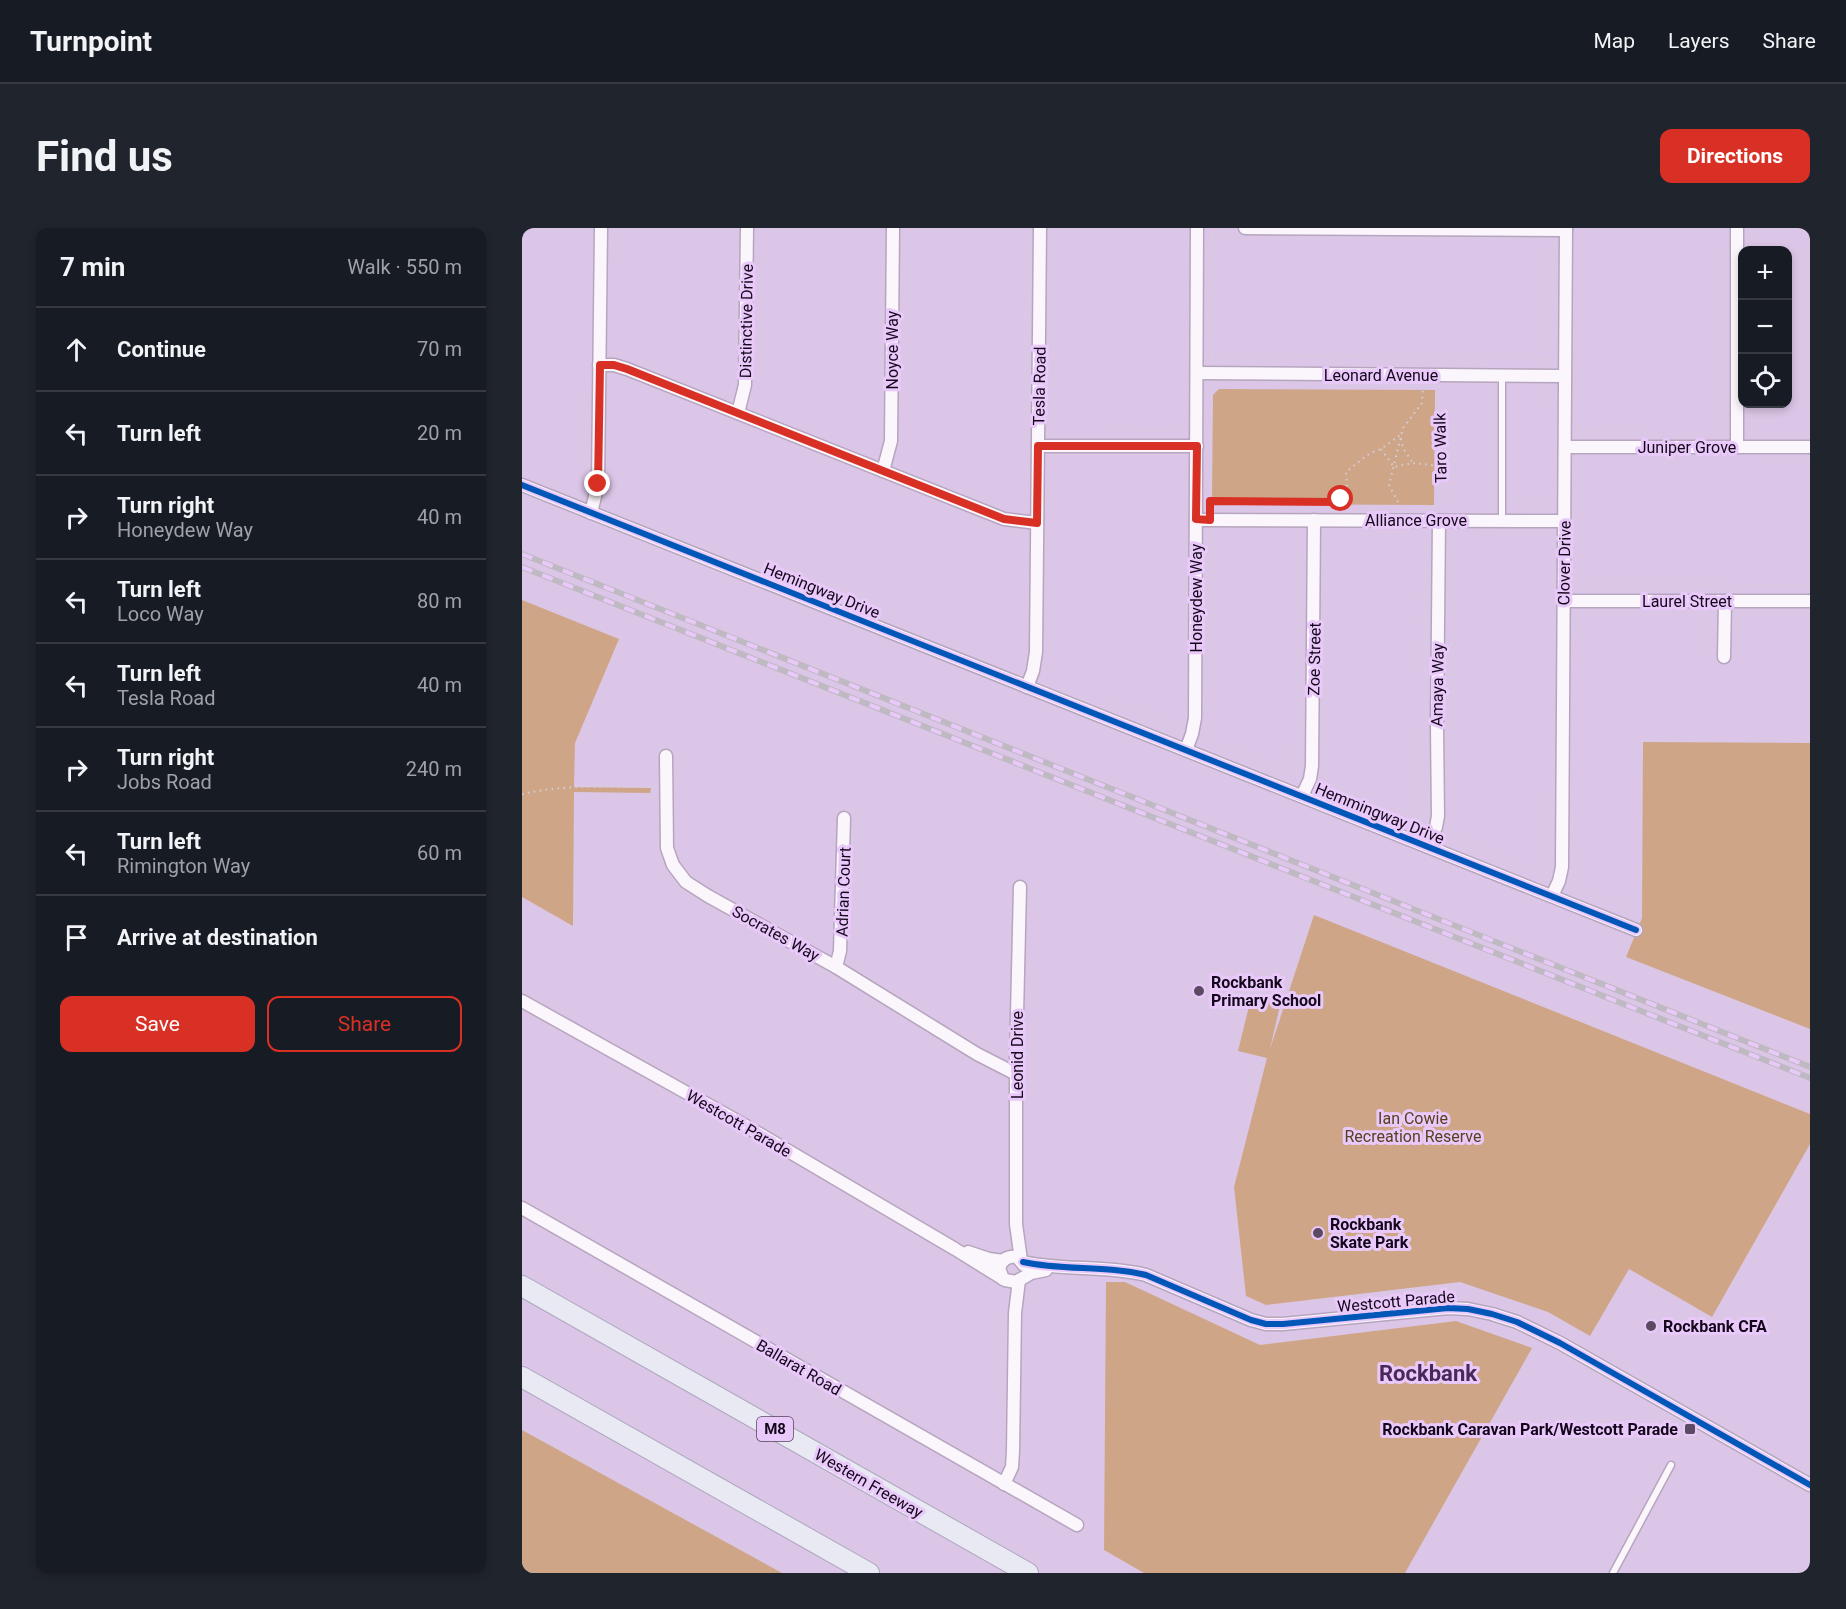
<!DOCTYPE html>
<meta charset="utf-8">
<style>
:root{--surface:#171b24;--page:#20242c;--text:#f1f3f6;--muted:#9ea1a6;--line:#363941;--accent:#d93025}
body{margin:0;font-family:Roboto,sans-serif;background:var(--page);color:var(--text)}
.controls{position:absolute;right:18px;top:18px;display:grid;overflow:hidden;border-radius:12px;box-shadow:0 3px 9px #0003}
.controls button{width:54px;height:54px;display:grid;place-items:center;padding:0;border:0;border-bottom:2px solid var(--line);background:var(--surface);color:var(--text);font:30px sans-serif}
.stop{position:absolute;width:18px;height:18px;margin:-14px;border:4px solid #d93025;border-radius:50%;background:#fff}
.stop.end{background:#d93025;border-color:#fff;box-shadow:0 2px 6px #0008}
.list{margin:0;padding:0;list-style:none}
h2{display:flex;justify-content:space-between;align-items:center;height:78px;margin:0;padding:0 24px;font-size:26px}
h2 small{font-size:20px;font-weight:400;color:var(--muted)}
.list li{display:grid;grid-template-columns:39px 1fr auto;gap:18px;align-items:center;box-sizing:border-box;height:84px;padding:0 24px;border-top:2px solid var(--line)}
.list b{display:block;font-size:22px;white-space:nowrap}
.list p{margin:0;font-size:20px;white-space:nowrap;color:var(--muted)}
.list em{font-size:20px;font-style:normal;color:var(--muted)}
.actions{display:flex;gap:12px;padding:18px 24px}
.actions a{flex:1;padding:14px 0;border:2px solid var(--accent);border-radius:12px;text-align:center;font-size:21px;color:var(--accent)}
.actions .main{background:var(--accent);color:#fff}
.icon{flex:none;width:33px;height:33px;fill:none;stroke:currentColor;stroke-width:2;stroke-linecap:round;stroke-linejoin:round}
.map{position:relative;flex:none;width:1288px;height:1345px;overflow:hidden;border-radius:12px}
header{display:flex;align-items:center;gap:36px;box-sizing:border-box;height:84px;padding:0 30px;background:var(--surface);border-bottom:2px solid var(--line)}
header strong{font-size:28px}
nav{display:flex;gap:33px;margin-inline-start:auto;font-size:21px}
.intro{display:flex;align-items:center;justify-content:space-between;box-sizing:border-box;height:144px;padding:0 36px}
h1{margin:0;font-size:42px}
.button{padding:15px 27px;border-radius:12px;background:var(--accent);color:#fff;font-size:21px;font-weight:700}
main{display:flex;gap:36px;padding:0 36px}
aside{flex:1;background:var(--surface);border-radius:12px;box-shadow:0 3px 9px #0003}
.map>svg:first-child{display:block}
</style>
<header>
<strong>Turnpoint</strong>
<nav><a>Map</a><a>Layers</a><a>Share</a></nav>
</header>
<div class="intro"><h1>Find us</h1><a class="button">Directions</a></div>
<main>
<aside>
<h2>7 min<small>Walk · 550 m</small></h2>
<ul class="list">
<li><svg class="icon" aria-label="ahead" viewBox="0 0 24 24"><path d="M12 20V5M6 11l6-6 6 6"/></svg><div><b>Continue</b></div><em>70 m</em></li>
<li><svg class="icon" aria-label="left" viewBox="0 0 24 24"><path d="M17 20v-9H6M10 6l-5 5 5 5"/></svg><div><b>Turn left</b></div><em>20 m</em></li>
<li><svg class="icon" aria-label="right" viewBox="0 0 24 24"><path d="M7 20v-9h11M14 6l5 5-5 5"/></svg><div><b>Turn right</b><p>Honeydew Way</p></div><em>40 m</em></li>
<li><svg class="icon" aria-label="left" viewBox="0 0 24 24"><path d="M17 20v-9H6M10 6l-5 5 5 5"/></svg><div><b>Turn left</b><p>Loco Way</p></div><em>80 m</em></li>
<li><svg class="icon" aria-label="left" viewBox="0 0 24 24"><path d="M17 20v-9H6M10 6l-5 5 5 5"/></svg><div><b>Turn left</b><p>Tesla Road</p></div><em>40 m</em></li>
<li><svg class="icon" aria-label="right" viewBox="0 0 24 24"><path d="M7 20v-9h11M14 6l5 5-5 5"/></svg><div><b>Turn right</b><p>Jobs Road</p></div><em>240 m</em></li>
<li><svg class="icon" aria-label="left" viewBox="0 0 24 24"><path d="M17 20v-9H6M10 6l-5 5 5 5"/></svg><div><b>Turn left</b><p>Rimington Way</p></div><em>60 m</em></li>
<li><svg class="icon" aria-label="arrive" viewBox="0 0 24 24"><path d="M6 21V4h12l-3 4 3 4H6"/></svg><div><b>Arrive at destination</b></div></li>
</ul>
<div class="actions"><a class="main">Save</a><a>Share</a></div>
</aside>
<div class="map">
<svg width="1288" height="1345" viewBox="0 0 1288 1345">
<rect width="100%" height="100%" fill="#dcc6e7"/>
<g fill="#cea687">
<path d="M697 161 913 162 912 277 695 276 690 271 691 167Z"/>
<path d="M0 372 97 411 53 515 52 559 129 560 128 565 52 564 51 698 0 669Z"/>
<path d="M1121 514 1288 515V801L1104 729 1120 690Z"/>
<path d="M792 687 1288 886V916L1190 1089 1107 1041 1068 1108 1026 1084 938 1054 744 1077 724 1068 712 959 745 830 716 823 730 766 759 773 748 821Z"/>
<path d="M584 1054H603L738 1117 934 1093 1010 1120 883 1345H622L582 1322Z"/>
<path d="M0 1202 260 1345H0Z"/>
</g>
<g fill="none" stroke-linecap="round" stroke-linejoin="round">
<g stroke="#b6a5be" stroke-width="9">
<g id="service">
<path d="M980 293V148"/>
<path d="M1091 1345 1149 1237"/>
</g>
</g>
<g stroke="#b6a5be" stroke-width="15">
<g id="minor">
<path d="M723 0 1044 2"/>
<path d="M1215 0V219"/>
<path d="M77 137H92L105 141 482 291 515 295"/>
<path d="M675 145 1043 148"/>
<path d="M216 185 223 157 225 0"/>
<path d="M516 218H675"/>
<path d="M1043 219H1288"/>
<path d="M361 243 369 213 371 0"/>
<path d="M0 257 1114 702"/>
<path d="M69 285 76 256 79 0"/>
<path d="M674 292 1042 293"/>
<path d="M1042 373H1288"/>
<path d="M1202 429 1203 373"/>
<path d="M505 459 511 443 514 424 518 0"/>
<path d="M664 522 670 506 673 490 675 0"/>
<path d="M144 528 145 620 151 637 164 654 186 668 314 739 455 826 494 846"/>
<path d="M780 568 788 551 790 538 792 292"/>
<path d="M905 618 914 599 916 588 915 499 917 293"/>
<path d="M498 659 494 830V996L499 1032"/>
<path d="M1030 668 1037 653 1040 639 1044 0"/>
<path d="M314 739 318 723 322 590"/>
<path d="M0 773 217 894 433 1021 483 1052 494 1054 509 1045 524 1042"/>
<path d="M0 980 555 1297"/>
<path d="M446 1024 467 1031 481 1033"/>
<path d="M501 1034C542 1043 584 1037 624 1047L729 1092 744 1096H761L926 1080 946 1081 970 1086 995 1094 1038 1115 1288 1257"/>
<path d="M481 1051 477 1040C480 1031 486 1028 495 1029L502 1037"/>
<path d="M482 1256 490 1239 491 1223 493 1085 497 1052"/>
</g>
</g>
<g stroke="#aca6bd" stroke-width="22">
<g id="trunk">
<path d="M0 1058 506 1345"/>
<path d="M0 1149 347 1345"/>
</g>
</g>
<g stroke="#d6cfda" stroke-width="2" stroke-dasharray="1.5 4.5" stroke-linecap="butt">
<path d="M690 9H714"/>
<path d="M1229 22V0"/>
<path d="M690 127 1029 130"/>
<path d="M689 132 690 0"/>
<path d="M1029 135 1030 15"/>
<path d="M917 158 918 275"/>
<path d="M1029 159V174"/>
<path d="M596 202H661"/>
<path d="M1056 203 1138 205"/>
<path d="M1229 206V176"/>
<path d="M1200 207 1201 15"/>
<path d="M859 221 872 239 891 235 918 238"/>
<path d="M1243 233H1288"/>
<path d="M688 273 816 274"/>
<path d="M876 274 867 257 881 200 900 175 901 159"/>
<path d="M990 275 1030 276"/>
<path d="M688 279 689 156"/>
<path d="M817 280 816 274 825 257 824 244 848 225 859 221 878 207 881 220 891 235"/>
<path d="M1055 356 1288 357"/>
<path d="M1055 405V384"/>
<path d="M1188 425 1189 384"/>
<path d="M1216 427 1217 384"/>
<path d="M902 444 903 306"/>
<path d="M587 473 658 501"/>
<path d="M681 510 775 549"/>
<path d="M687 513 688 303"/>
<path d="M774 548 777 305"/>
<path d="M929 549 930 317"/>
<path d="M797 557 901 598"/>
<path d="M803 560V541"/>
<path d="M0 566C44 556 88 559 133 559"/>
<path d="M901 597V501"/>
<path d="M923 606 1026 646 1027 567"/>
<path d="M929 609V590"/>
<path d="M1048 657 1118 684"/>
<path d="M1053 659V642"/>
</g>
<use href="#service" stroke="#faf6fb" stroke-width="6"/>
<use href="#minor" stroke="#faf6fb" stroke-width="12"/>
<use href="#trunk" stroke="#e8e9f3" stroke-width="20"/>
<g stroke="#bfb9c2" stroke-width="6">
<g id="rail">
<path d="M0 326 1288 839"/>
<path d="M0 339 1288 850"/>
</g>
</g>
<use href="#rail" stroke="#e9c9fa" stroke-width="4" stroke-dasharray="11" stroke-linecap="butt"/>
<g stroke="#e9c9fa" stroke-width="10">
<g id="cycleway">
<path d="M0 257 1114 702"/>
<path d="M501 1034C542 1043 584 1037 624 1047L729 1092 744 1096H761L926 1080 946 1081 970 1086 995 1094 1038 1115 1288 1257"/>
</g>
</g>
<use href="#cycleway" stroke="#0057b8" stroke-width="6"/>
</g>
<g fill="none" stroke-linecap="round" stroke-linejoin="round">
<path stroke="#d93025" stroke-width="8" d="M76 256 78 137H92L105 141 482 291 515 295 516 218H675L674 291 688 292V273L816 274 819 271"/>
</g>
<g fill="#5b4a62" stroke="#e9c9fa" stroke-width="2">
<circle cx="677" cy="763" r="6"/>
<circle cx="796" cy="1005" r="6"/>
<circle cx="1129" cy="1098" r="6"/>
<rect x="1162" y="1195" width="12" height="12" rx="3"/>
</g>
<g text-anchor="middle" stroke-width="6" stroke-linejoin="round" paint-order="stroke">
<rect fill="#e9c9fa" stroke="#55415e" stroke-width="1.5" x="235" y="1189" width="36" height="24" rx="4.5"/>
<g font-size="15" font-weight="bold" fill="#15071b">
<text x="253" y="1206">M8</text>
</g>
<g font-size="16" fill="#15071b" stroke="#e9c9fa">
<text transform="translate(224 93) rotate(-89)" y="6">Distinctive Drive</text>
<text transform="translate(370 122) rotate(-90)" y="6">Noyce Way</text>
<text x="859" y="153">Leonard Avenue</text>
<text transform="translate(517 158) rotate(-89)" y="6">Tesla Road</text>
<text x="1165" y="225">Juniper Grove</text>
<text transform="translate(918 220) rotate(-91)" y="6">Taro Walk</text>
<text x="894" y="298">Alliance Grove</text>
<text transform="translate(1042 335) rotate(-89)" y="6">Clover Drive</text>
<text transform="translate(300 362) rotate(22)" y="6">Hemingway Drive</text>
<text transform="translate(674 370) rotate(-90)" y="6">Honeydew Way</text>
<text x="1165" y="379">Laurel Street</text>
<text transform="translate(792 431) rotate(-89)" y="6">Zoe Street</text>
<text transform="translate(915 457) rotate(-89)" y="6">Amaya Way</text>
<text transform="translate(858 585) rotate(22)" y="6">Hemmingway Drive</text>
<text transform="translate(321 664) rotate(-88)" y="6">Adrian Court</text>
<text transform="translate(254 705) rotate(29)" y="6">Socrates Way</text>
<text transform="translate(495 827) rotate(-90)" y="6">Leonid Drive</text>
<text transform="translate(217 895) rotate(30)" y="6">Westcott Parade</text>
<text transform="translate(874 1073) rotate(-5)" y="6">Westcott Parade</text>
<text transform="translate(277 1139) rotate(30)" y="6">Ballarat Road</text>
<text transform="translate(347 1255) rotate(30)" y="6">Western Freeway</text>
</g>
<g font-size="16" font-weight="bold" fill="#15071b" stroke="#e9c9fa" text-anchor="start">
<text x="689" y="760">Rockbank<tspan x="689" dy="18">Primary School</tspan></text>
<text x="808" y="1002">Rockbank<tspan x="808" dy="18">Skate Park</tspan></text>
<text x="1141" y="1104">Rockbank CFA</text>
<text x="1156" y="1207" text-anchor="end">Rockbank Caravan Park/Westcott Parade</text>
</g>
<g font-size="16" fill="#58401d" stroke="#e9c9fa">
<text x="891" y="896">Ian Cowie<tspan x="891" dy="18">Recreation Reserve</tspan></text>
</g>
<g font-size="22" font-weight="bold" fill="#4a275a" stroke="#e9c9fa">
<text x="906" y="1153">Rockbank</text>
</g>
</g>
</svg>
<div class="controls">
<button>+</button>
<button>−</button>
<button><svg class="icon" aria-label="locate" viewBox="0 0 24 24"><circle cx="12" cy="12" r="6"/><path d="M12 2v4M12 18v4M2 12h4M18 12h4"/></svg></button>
</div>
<div class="stop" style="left:819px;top:271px"></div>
<div class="stop end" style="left:76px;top:256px"></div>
</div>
</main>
